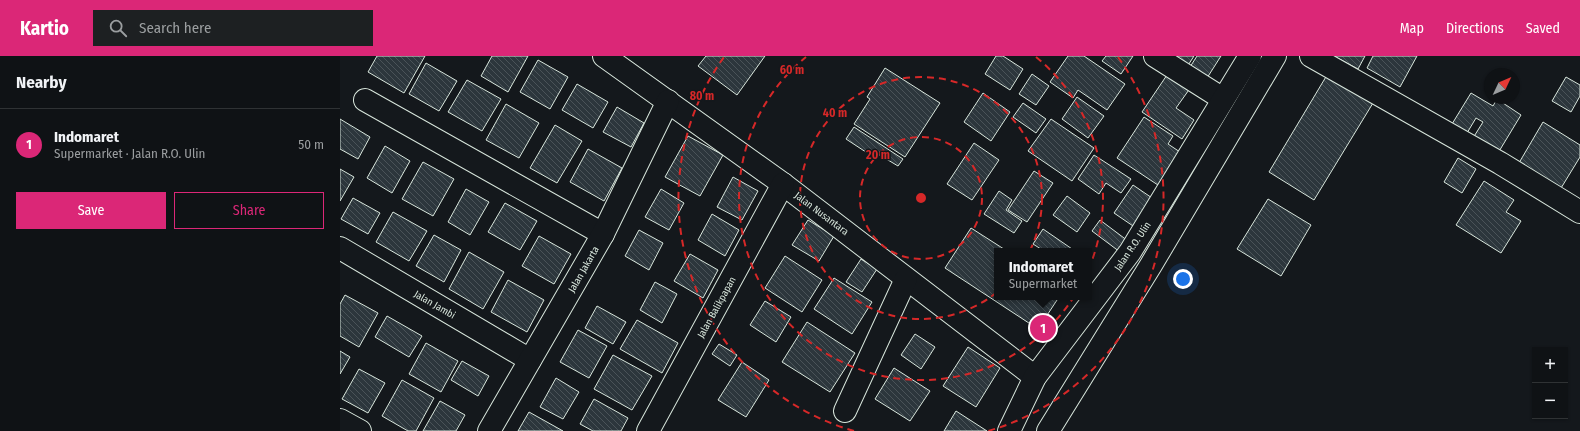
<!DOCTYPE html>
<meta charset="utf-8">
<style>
:root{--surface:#0f1215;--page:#1d2022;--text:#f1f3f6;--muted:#9b9ea0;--line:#2f3234;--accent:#db2777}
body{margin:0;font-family:"Fira Sans Condensed",sans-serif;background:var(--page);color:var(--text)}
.controls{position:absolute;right:12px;bottom:12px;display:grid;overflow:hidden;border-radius:0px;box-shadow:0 1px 3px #0004}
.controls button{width:36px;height:36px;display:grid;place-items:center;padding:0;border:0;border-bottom:1px solid var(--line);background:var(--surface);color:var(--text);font:20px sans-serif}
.compass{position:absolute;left:1144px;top:12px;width:36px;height:36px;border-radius:50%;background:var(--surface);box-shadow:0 1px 3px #0004;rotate:46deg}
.you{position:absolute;left:843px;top:223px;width:14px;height:14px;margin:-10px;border:3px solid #fff;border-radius:50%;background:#1a73e8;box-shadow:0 0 0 6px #1a73e833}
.badge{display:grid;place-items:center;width:26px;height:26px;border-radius:50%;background:var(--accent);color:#fff;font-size:13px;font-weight:700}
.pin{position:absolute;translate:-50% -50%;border:2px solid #fff;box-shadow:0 1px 4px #0006}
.popup{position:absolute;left:654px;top:192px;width:98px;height:52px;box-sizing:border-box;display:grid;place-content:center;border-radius:0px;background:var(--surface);filter:drop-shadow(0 1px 3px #0005);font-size:13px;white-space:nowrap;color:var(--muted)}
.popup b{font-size:15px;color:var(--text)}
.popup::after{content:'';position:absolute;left:50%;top:100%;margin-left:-8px;border:8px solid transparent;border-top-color:var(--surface)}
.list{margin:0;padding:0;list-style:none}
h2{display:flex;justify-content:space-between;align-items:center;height:52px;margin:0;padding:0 16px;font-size:17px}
h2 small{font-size:13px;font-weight:400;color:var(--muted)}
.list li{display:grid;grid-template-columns:26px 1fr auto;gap:12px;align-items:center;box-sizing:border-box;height:72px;padding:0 16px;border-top:1px solid var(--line)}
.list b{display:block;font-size:15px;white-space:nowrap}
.list p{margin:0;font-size:13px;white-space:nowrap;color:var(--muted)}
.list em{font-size:13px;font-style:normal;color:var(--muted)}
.actions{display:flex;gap:8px;padding:12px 16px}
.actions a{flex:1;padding:9px 0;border:1px solid var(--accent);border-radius:0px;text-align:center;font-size:14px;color:var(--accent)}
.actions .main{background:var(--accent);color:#fff}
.icon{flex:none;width:22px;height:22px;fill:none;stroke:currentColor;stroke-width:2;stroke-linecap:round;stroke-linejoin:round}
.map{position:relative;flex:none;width:1240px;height:375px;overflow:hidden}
header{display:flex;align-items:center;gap:24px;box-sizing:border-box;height:56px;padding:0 20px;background:var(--accent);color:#fff}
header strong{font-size:19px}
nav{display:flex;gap:22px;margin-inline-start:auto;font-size:14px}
.search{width:280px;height:36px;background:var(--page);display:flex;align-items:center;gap:10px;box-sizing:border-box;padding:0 14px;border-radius:0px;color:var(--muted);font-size:15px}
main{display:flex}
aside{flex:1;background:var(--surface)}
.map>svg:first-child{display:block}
</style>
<header>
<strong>Kartio</strong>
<div class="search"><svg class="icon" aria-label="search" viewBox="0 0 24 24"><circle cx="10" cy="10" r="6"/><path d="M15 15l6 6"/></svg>Search here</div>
<nav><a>Map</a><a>Directions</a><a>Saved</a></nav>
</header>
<main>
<aside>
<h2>Nearby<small></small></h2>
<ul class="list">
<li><span class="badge">1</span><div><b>Indomaret</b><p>Supermarket · Jalan R.O. Ulin</p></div><em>50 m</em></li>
</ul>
<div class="actions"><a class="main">Save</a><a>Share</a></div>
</aside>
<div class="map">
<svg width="1240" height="375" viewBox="0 0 1240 375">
<defs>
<pattern id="building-back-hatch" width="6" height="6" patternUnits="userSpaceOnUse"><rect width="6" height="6" fill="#2c363c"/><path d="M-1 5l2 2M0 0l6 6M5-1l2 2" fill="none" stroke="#4a5358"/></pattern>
</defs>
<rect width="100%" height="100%" fill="#14181c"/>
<g fill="url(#building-back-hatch)" stroke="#d8e6dc">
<path d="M37 0H85L64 37 28 16Z"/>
<path d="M152 0H188L168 36 141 20Z"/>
<path d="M366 0H425L397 39 358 10Z"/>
<path d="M656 0H663L683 13 670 34 645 18Z"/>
<path d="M728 0H744L785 28 767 54 738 34 733 42 710 26Z"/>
<path d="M766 0H793L781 18 762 5Z"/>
<path d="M822 0H854L845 14Z"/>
<path d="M857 0H881L867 22 850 11Z"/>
<path d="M994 0H1025L1018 13Z"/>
<path d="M1033 0H1077L1060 31 1027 12Z"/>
<path d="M198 4 228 21 210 53 180 36Z"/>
<path d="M86 7 117 25 99 55 69 38Z"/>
<path d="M545 12 600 47 565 101 514 68 530 43 527 41Z"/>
<path d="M829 16 851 31 836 52 854 64 842 83 802 56Z"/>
<path d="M692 18 709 30 696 49 679 38Z"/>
<path d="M987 19 1033 47 974 144 929 116Z"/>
<path d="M1226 21 1240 29V40L1231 56 1212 45Z"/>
<path d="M127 24 161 43 142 75 108 56Z"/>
<path d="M237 28 268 46 253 72 222 54Z"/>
<path d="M643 37 670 56 651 85 624 66Z"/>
<path d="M1131 37 1153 50 1157 43 1181 59 1158 97 1133 82 1143 66 1136 62 1127 77 1112 68Z"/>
<path d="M737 41 764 60 748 82 722 63Z"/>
<path d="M683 47 706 63 696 77 673 61Z"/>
<path d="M166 48 199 67 179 102 146 84Z"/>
<path d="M277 51 304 67 291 91 263 76Z"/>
<path d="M804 61 833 80 828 88 843 98 821 131 777 102Z"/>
<path d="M0 63 30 81 18 103 0 93Z"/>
<path d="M711 63 754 92 732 125 688 95Z"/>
<path d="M1203 66 1240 89V101L1218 137 1176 112Z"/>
<path d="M215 69 242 85 217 127 190 112Z"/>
<path d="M514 71 563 103 558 110 538 98 535 102 506 83Z"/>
<path d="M348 80 383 99 360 140 325 121Z"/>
<path d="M634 87 659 104 632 144 607 128Z"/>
<path d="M45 90 70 105 52 137 27 122Z"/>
<path d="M248 93 282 112 264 145 230 126Z"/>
<path d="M754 99 791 123 781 137 766 127 759 138 738 123Z"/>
<path d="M1118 102 1136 113 1122 137 1104 126Z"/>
<path d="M83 106 114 123 93 160 62 143Z"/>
<path d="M0 113 14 121 0 145Z"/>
<path d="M694 115 713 127 687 166 668 154Z"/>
<path d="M393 121 418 135 402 164 377 151Z"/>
<path d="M1144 125 1174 144 1166 156 1181 165 1161 197 1116 169Z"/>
<path d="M793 129 815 144 796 172 774 157Z"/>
<path d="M126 133 149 146 130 179 108 166Z"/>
<path d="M321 133 344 147 329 174 305 161Z"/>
<path d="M659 135 672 144 666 154 682 165 674 177 644 158Z"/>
<path d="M727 140 750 157 737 176 713 159Z"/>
<path d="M13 142 40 157 28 178 1 163Z"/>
<path d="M928 143 971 169 941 220 897 193Z"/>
<path d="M165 147 197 165 180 194 148 176Z"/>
<path d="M53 156 87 175 69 205 36 186Z"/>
<path d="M372 158 399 174 385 200 358 184Z"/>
<path d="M468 164 494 180 479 205 452 189Z"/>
<path d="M760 164 788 185 780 196 752 175Z"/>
<path d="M631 172 667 195H657V241H719L698 273 605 212Z"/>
<path d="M703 173 735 195H704L693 188Z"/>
<path d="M299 174 323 187 309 214 285 200Z"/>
<path d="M94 179 121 194 104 226 76 210Z"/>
<path d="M199 180 231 198 214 228 182 210Z"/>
<path d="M129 196 164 216 143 253 109 233Z"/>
<path d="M350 198 378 214 363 242 334 225Z"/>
<path d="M445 200 482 224 462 256 425 232Z"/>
<path d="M521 203 537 213 522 236 506 226Z"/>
<path d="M494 222 532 246 512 278 474 253Z"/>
<path d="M168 224 204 244 187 276 151 256Z"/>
<path d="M315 226 337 238 322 267 300 254Z"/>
<path d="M5 239 38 257 19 291 0 280V248Z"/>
<path d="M425 245 451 261 436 286 410 269Z"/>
<path d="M257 250 286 266 273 288 245 272Z"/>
<path d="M47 260 82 280 69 301 35 281Z"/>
<path d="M297 264 338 287 322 317 280 293Z"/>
<path d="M467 266 515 297 490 336 442 306Z"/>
<path d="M238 274 267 290 249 322 220 306Z"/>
<path d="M575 278 595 291 581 313 561 299Z"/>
<path d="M86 287 118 305 101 336 69 318Z"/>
<path d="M379 288 397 299 390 310 372 298Z"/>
<path d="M628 291 660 312 636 351 603 330Z"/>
<path d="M0 295 10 301 0 318Z"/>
<path d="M273 299 312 320 292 354 254 333Z"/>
<path d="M122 305 149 320 138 340 111 324Z"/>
<path d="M402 306 429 324 406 361 378 344Z"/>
<path d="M554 312 590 335 570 365 535 343Z"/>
<path d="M19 313 45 327 28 357 2 343Z"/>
<path d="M216 322 239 336 223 363 200 351Z"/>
<path d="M62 324 94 342 76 375H68L42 360Z"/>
<path d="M254 343 288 362 281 375H253L240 368Z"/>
<path d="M100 345 125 359 116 375H83Z"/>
<path d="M616 355 647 375H604Z"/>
<path d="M189 356 223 375H178Z"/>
</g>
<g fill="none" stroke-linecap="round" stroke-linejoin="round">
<g stroke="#d8e6dc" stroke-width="24">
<g id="minor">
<path d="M264 0 443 128 695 321"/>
<path d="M815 0 883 43"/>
<path d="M971 0 1160 107 1240 156"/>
<path d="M25 44 263 178"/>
<path d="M0 192 190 304"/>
<path d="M505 355 566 223"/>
<path d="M0 364 20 375"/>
<path d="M149 375 263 178 328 45"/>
<path d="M308 375 443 128"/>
</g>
</g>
<g stroke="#d8e6dc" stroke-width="24">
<g id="major">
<path d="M669 375 695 321 790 196 910 0"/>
<path d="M708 375 811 209 935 0"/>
</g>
</g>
<use href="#minor" stroke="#14181c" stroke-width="22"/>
<use href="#major" stroke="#14181c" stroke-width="22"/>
</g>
<g fill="none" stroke="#d62828" stroke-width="2" stroke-dasharray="7 5">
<circle cx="581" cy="142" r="61"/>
<circle cx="581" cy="142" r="121"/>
<path d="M696 1A182 182 0 1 1 466 1"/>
<path d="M514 375A242 242 0 0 1 384 1M778 1A242 242 0 0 1 648 375"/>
</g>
<g text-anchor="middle" stroke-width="3" stroke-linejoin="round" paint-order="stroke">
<g font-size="10" fill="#d8e6dc" stroke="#14181c">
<text transform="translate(482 157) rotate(37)" y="4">Jalan Nusantara</text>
<text transform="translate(792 190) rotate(-56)" y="4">Jalan R.O. Ulin</text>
<text transform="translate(243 213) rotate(-60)" y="4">Jalan Jakarta</text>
<text transform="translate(95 248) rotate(30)" y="4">Jalan Jambi</text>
<text transform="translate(376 251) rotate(-61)" y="4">Jalan Balikpapan</text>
</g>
</g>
<circle cx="581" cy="142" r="6" fill="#d62828" stroke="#14181c" stroke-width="2"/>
<g font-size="12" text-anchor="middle" font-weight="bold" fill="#d62828" stroke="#14181c" stroke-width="3" stroke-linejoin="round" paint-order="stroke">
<text x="452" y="18">60 m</text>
<text x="362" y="44">80 m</text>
<text x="495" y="61">40 m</text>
<text x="538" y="103">20 m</text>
</g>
</svg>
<div class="controls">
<button>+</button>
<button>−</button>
</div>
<svg class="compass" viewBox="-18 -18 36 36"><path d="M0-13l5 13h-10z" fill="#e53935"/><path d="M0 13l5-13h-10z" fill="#9b9ea0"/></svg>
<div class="you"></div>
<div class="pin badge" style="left:703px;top:272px">1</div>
<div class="popup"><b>Indomaret</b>Supermarket</div>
</div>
</main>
